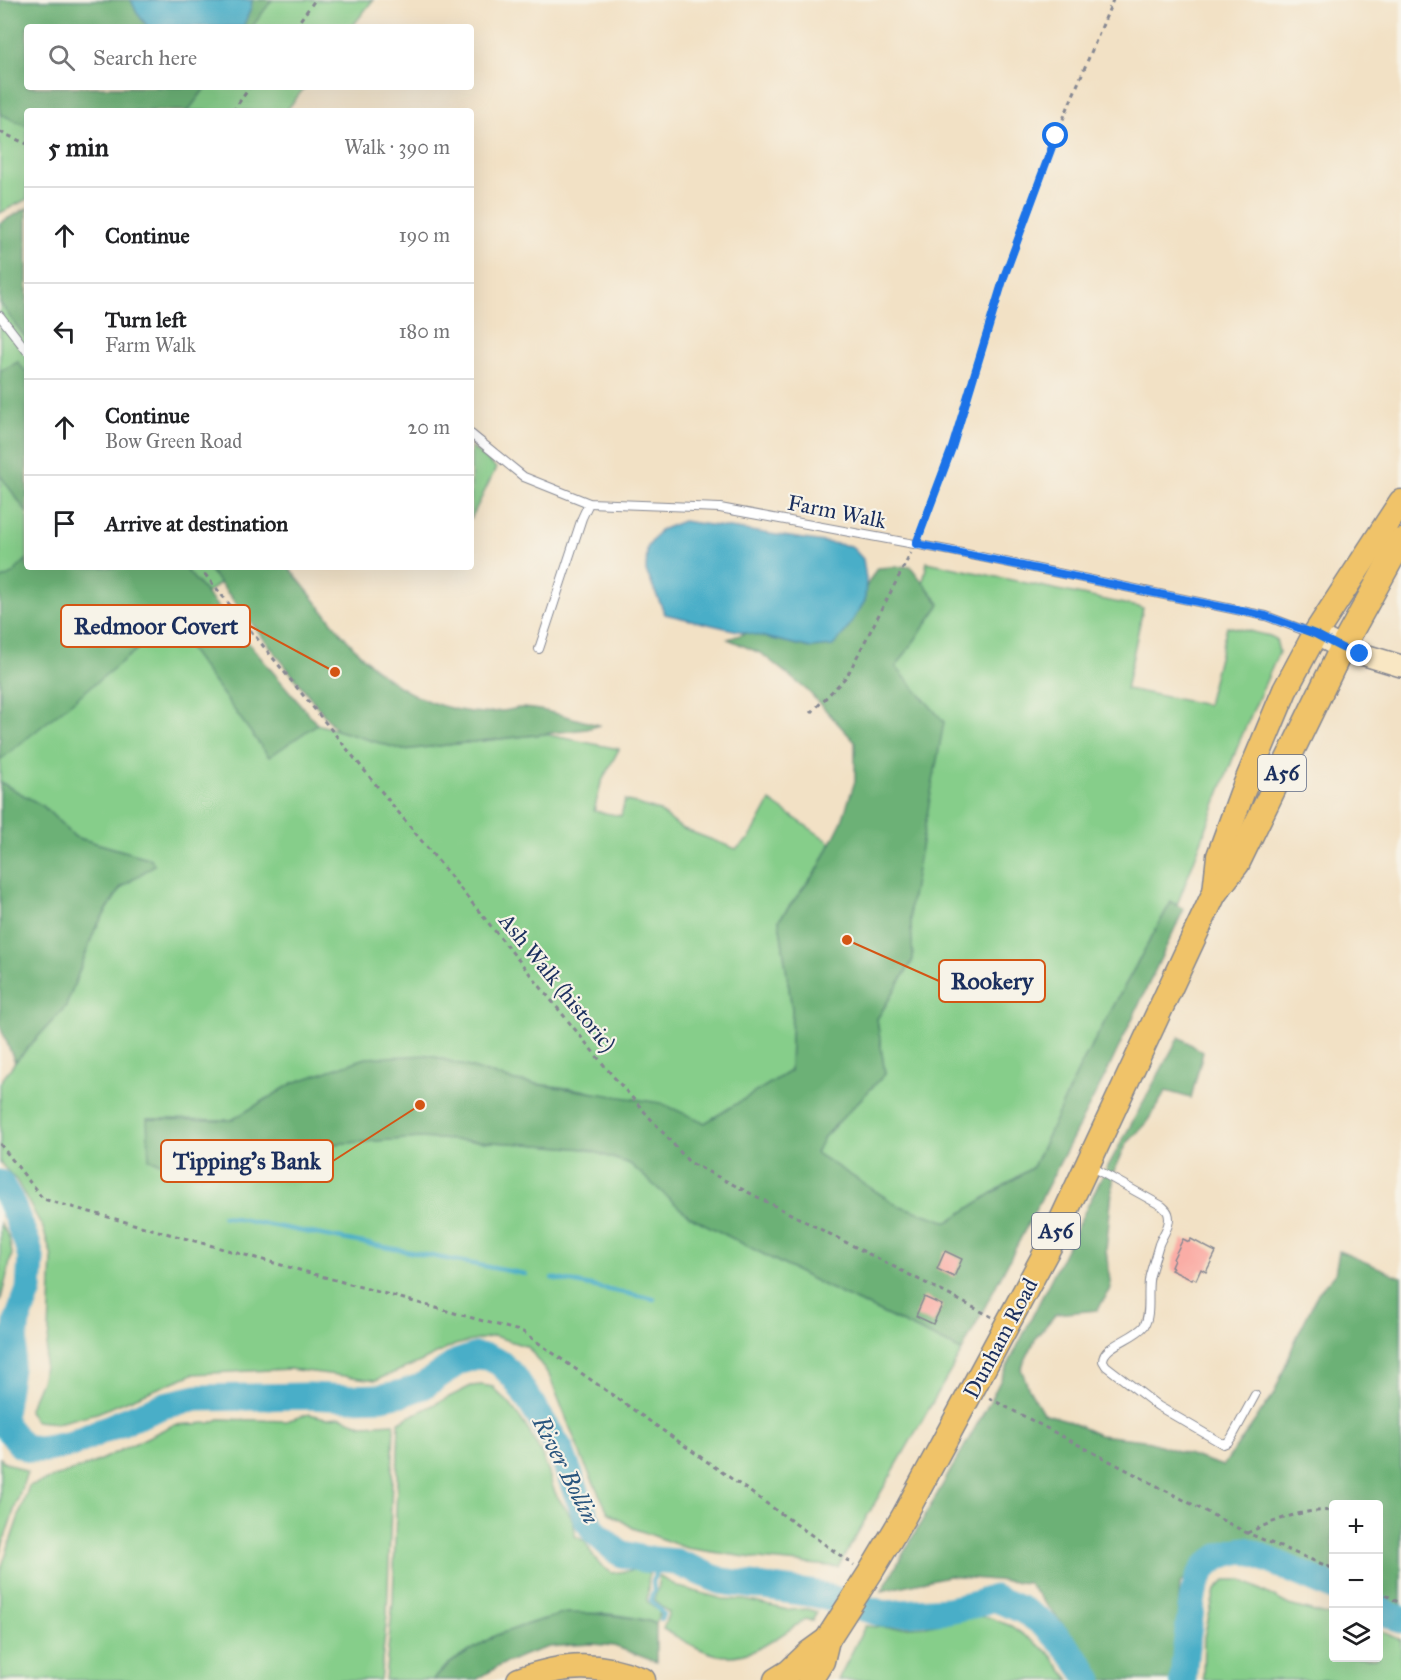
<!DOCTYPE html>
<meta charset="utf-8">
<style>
:root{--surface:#fff;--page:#f2f2f2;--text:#202124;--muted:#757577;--line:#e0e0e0}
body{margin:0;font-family:"IM FELL Great Primer",serif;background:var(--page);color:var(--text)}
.controls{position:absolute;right:18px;bottom:18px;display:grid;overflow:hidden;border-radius:6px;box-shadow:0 6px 24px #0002}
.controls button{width:54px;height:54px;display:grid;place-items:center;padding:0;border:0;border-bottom:2px solid var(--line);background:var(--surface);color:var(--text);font:30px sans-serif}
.stop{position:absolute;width:18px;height:18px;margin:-14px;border:4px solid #1a73e8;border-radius:50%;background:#fff}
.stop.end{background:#1a73e8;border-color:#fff;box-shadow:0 2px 6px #0008}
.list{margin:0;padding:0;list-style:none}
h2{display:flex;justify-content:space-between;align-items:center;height:78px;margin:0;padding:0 24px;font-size:26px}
h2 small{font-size:20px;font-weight:400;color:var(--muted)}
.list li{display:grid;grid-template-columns:39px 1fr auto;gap:18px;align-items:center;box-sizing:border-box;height:96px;padding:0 24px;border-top:2px solid var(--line)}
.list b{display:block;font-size:22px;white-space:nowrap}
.list p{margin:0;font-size:20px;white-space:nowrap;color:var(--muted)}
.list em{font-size:20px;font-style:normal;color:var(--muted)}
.icon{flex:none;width:33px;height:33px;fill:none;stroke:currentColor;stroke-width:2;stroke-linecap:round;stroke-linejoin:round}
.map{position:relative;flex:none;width:1401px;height:1680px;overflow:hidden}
.search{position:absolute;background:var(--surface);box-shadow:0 6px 24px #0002;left:24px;top:24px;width:450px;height:66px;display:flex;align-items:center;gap:15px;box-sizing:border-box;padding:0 21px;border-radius:6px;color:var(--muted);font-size:22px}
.panel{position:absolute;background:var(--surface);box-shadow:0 6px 24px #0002;left:24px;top:108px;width:450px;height:462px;border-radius:6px}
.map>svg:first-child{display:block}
</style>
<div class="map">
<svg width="1401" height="1680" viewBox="0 0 1401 1680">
<rect width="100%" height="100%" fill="#f7f3e8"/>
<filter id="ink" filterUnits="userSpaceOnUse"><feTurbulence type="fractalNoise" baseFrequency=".0167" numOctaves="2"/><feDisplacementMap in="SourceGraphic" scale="12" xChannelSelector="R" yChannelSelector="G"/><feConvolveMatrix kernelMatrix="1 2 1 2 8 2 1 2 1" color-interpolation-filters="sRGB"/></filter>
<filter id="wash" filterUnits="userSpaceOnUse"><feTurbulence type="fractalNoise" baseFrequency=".008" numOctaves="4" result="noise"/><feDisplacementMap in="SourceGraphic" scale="24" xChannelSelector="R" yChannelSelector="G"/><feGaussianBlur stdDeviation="1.35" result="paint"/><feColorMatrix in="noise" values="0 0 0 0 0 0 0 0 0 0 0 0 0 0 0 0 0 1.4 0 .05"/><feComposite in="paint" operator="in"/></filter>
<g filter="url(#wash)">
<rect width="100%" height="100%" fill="#f2e1c5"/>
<g fill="#86ce8a" stroke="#507e74" stroke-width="1.5">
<path d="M0 0H373L352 27H27V87H305L286 111H27V199L0 213Z"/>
<path d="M27 208V567H239L170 623 269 756 317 724 403 750 544 734 619 749 601 783 594 811 621 816 625 800 659 811 681 828 736 849 750 838 770 801 831 843 818 869 779 920 792 1009 790 1071 705 1123 686 1115 582 1090 515 1081 429 1055 293 1083 232 1120 147 1119 261 1166 331 1144 420 1138 528 1144 586 1149 630 1164 689 1216 827 1287 962 1351 838 1567 759 1559 686 1548 633 1528 608 1512 584 1463 549 1375 528 1347 494 1336 455 1345 418 1363 376 1380 289 1369 193 1374 97 1413 57 1423 35 1421 28 1411 42 1378 49 1333 52 1257 43 1228 16 1180 0 1163V1083L15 1062 66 1006 95 929 121 888 154 865 151 859 75 837 43 806 0 782V223Z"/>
<path d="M471 447 496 468 471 519Z"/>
<path d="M927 562 1143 608 1126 689 1207 705 1227 626 1270 636 1276 639 1279 652 1240 740 1177 905 1171 902 1080 1067 1033 1167 948 1222 897 1205 815 1153 824 1137 885 1074 877 1019 913 960 895 667 940 604 923 582Z"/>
<path d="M0 1223 9 1237 12 1254 0 1303Z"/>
<path d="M482 1385 493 1387C498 1395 507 1399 512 1407 525 1424 540 1448 547 1468 550 1475 551 1483 554 1490 561 1507 576 1514 575 1536L585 1541 593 1556 602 1566 612 1573 639 1569 649 1573 647 1601 660 1612 656 1623C614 1611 570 1609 528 1624 514 1629 500 1637 486 1643 468 1652 445 1662 433 1680H385L393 1602 399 1422 471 1386Z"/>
<path d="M309 1414 325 1418 341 1417 363 1425 394 1423 387 1615 380 1680H0V1572L29 1486 92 1464 173 1425 210 1423 219 1419 286 1421Z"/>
<path d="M0 1458 3 1461 27 1472 0 1552Z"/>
<path d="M658 1576 679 1587 723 1599 745 1600 788 1610 808 1609 817 1612 812 1621 805 1619C781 1635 749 1662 718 1655 699 1651 680 1638 663 1629L669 1612 662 1608 654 1599 659 1585Z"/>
<path d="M1226 1580H1242L1289 1605 1333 1617 1334 1658H1378L1379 1630 1401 1640V1680H1203L1204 1637 1215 1591Z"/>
<path d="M973 1616 988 1617 1011 1626 1048 1652 1070 1680H838L865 1626 892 1628 926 1626Z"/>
</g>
<g fill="#6cb176" stroke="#44706a" stroke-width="1.5">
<path d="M0 0H272L252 27H27V87H206L188 111H27V126L0 114Z"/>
<path d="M27 208V340L0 303V223Z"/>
<path d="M18 362 27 374V513L0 475V371Z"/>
<path d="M27 559V567H184L317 724 269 757 170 623 0 760V580L12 574Z"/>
<path d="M910 566 940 604 896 667 944 722 910 908 913 960 877 1019 885 1074 824 1137 816 1153 897 1205 948 1222 1033 1167 1080 1067 1171 902 1184 909 1110 1066 962 1351 827 1287 689 1216 630 1164 586 1149 528 1144 420 1138 331 1144 261 1166 197 1176 149 1159 147 1119 232 1120 293 1083 366 1058 429 1055 515 1081 661 1103 705 1123 790 1071 792 1009 779 920 818 869 842 821 855 781V742L808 691 762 654 728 639 769 625 848 617 877 568Z"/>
<path d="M207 567H288C341 629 375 696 464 711 475 713 489 713 500 711 506 711 512 709 519 708 539 707 578 720 599 725L587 729 403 750 336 730Z"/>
<path d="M0 782 43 806 75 837 151 859 154 865 120 888 95 929 66 1006 15 1062 0 1026Z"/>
<path d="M1179 1037 1203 1052 1191 1098 1166 1091 1145 1125 1127 1143 1114 1172 1106 1250 1111 1289 1097 1310 1056 1314 1037 1336 1021 1369 1029 1389 1043 1413 1066 1420 1099 1435 1144 1440 1223 1466 1274 1394 1295 1341 1318 1293 1335 1274 1339 1251 1401 1277V1621L1379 1609 1378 1504H1334L1333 1585 1299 1567 1233 1544 1180 1583 1174 1680H1103L1080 1645 1028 1583 948 1576 882 1591 988 1405 1101 1179Z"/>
<path d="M566 1613C598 1613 625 1615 656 1623V1662L614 1646 593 1644 573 1645 549 1647 524 1655 499 1666 476 1680H433L452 1662 494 1636 528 1624Z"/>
</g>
<g fill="#49aec8" stroke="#326e93" stroke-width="1.5">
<path d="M131 0H252L251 8 243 27H148L137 13Z"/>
<path d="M683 521 851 546 863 559 866 579 865 601 846 631 833 646 811 648 665 614 646 571 647 548 660 530Z"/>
</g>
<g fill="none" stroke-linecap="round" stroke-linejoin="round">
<g stroke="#49aec8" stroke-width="4.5">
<path d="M223 1216 525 1274"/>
<path d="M552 1278 654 1299"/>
<path d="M658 1560 653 1582 654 1592 652 1594 651 1600 663 1614 661 1619"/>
</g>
<g stroke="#49aec8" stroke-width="27">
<path d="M0 1183 10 1200 27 1243 31 1258 29 1290 17 1322 3 1414 5 1425 21 1445 30 1449H46L72 1444 115 1425 165 1405 197 1398 308 1396 349 1398 382 1397 403 1393 423 1386 458 1362 476 1356 488 1357 500 1363 515 1378 560 1449 587 1520 596 1533 615 1550 622 1554 643 1559 676 1562 721 1581 816 1594 884 1614 948 1610 977 1604 994 1598C1005 1603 1018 1607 1029 1614 1052 1628 1076 1656 1090 1680"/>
<path d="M1378 1609 1401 1620"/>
<path d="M1183 1680C1184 1661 1186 1643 1189 1625 1194 1583 1197 1555 1246 1550L1334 1588"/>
</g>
</g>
<g id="blocks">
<g fill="#faada6">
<path d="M1183 1239 1189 1242 1191 1239 1216 1252 1206 1272 1201 1269 1196 1280 1193 1278 1192 1280 1171 1270 1173 1268 1171 1267 1174 1260 1173 1259Z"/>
<path d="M945 1251 962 1259 954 1277 937 1269Z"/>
<path d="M924 1297 942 1305 933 1324 916 1316Z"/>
</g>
</g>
</g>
<g filter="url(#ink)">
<use href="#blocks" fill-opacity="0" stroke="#868892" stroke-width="1.5"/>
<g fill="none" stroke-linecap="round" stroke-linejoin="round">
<g stroke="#868892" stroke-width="10">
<g id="service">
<path d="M0 316 27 351"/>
<path d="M471 434 524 477 589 503 720 508 952 551 1266 616 1311 633"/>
<path d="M539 649 582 518 589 503"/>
<path d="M1090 1166 1162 1206C1164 1208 1167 1210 1168 1213 1172 1224 1163 1234 1159 1244 1156 1254 1153 1265 1150 1275 1146 1289 1152 1314 1144 1326 1134 1339 1103 1345 1103 1361L1106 1366 1158 1406 1223 1444 1228 1442 1232 1437 1255 1395"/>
</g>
</g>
<g stroke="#868892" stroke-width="24">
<path id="secondary" d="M1315 634 1342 648 1401 666"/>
</g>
<g stroke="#868892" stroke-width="27">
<g id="trunk">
<path d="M1215 892 1219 856 1242 793 1285 690 1315 634 1401 502"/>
<path d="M519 1680C564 1664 599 1662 643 1680"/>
<path d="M776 1680 789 1672 809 1653 827 1640 870 1573 904 1516 1051 1243 1214 894 1237 864 1342 648 1401 541"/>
<path d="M810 1680 822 1661 827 1640"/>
</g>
</g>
<g stroke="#868892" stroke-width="3" stroke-dasharray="4.5 4.5" stroke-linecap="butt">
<path d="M295 27 315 0"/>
<path d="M233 111 250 87"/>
<path d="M0 132 27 144"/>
<path d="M919 536 952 448 1004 277 1056 136 1113 0"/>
<path d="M199 567 612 1075 689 1162 992 1317"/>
<path d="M811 713 847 676 911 553"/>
<path d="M0 1144 43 1199 523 1332 854 1565"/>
<path d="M989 1398 1247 1533 1334 1569"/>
<path d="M1247 1533C1274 1521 1303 1508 1334 1511"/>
<path d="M1378 1590 1401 1604"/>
</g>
<use href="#service" stroke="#fff" stroke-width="8"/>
<use href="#secondary" stroke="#f9e7c3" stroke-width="21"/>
<use href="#trunk" stroke="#f0c369" stroke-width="24"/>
</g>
</g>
<g fill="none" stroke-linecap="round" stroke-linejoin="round" filter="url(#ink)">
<path stroke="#1a73e8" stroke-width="8" d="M1056 136 1004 277 952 448 916 544 1266 616 1315 634 1342 648 1360 654"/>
</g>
<g text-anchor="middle" stroke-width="4.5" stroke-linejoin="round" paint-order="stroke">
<g fill="#f7f3e8" stroke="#5d6a87" stroke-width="1.5">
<rect x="1258" y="755" width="48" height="36" rx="4.5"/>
<rect x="1032" y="1213" width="48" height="36" rx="4.5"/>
</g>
<g font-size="21" font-weight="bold" fill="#1b2f5e">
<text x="1282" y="780">A56</text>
<text x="1056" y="1238">A56</text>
</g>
<g font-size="22" fill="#1b2f5e" stroke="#f7f3e8">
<text transform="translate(837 511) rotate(11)" y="8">Farm Walk</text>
<text transform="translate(558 982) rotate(51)" y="8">Ash Walk (historic)</text>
<text transform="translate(1000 1338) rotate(-62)" y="8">Dunham Road</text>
</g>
<g font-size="24" font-style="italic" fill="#29557e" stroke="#f7f3e8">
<text transform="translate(566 1470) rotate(63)" y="8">River Bollin</text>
</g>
</g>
<path fill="none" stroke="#d45514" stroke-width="2" d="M335 672L250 626M847 940L939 981M420 1105L333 1161"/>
<g fill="#d45514" stroke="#f7f3e8" stroke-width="2">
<circle cx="335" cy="672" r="6"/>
<circle cx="847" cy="940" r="6"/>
<circle cx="420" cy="1105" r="6"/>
</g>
<g fill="#f7f3e8" stroke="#d45514" stroke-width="2">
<rect x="61" y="605" width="189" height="42" rx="6"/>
<rect x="939" y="960" width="106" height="42" rx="6"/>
<rect x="161" y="1140" width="172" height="42" rx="6"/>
</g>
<g font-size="24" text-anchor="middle" font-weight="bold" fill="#1b2f5e">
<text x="156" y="634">Redmoor Covert</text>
<text x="992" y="989">Rookery</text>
<text x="247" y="1169">Tipping's Bank</text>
</g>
</svg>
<div class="controls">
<button>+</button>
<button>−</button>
<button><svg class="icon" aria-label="layers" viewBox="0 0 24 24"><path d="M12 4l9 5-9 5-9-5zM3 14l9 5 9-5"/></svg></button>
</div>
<div class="stop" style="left:1056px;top:136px"></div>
<div class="stop end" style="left:1360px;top:654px"></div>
<div class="search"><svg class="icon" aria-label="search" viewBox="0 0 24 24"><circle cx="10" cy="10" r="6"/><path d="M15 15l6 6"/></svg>Search here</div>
<section class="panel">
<h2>5 min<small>Walk · 390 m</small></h2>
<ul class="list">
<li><svg class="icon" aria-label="ahead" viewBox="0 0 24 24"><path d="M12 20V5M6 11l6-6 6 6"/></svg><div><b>Continue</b></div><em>190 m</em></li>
<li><svg class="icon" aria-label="left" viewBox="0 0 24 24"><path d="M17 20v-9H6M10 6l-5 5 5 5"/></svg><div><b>Turn left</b><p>Farm Walk</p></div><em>180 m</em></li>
<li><svg class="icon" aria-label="ahead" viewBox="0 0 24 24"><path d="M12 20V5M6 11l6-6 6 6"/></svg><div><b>Continue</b><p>Bow Green Road</p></div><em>20 m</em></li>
<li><svg class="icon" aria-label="arrive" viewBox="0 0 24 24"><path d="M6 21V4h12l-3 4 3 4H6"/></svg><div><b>Arrive at destination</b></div></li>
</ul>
</section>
</div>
